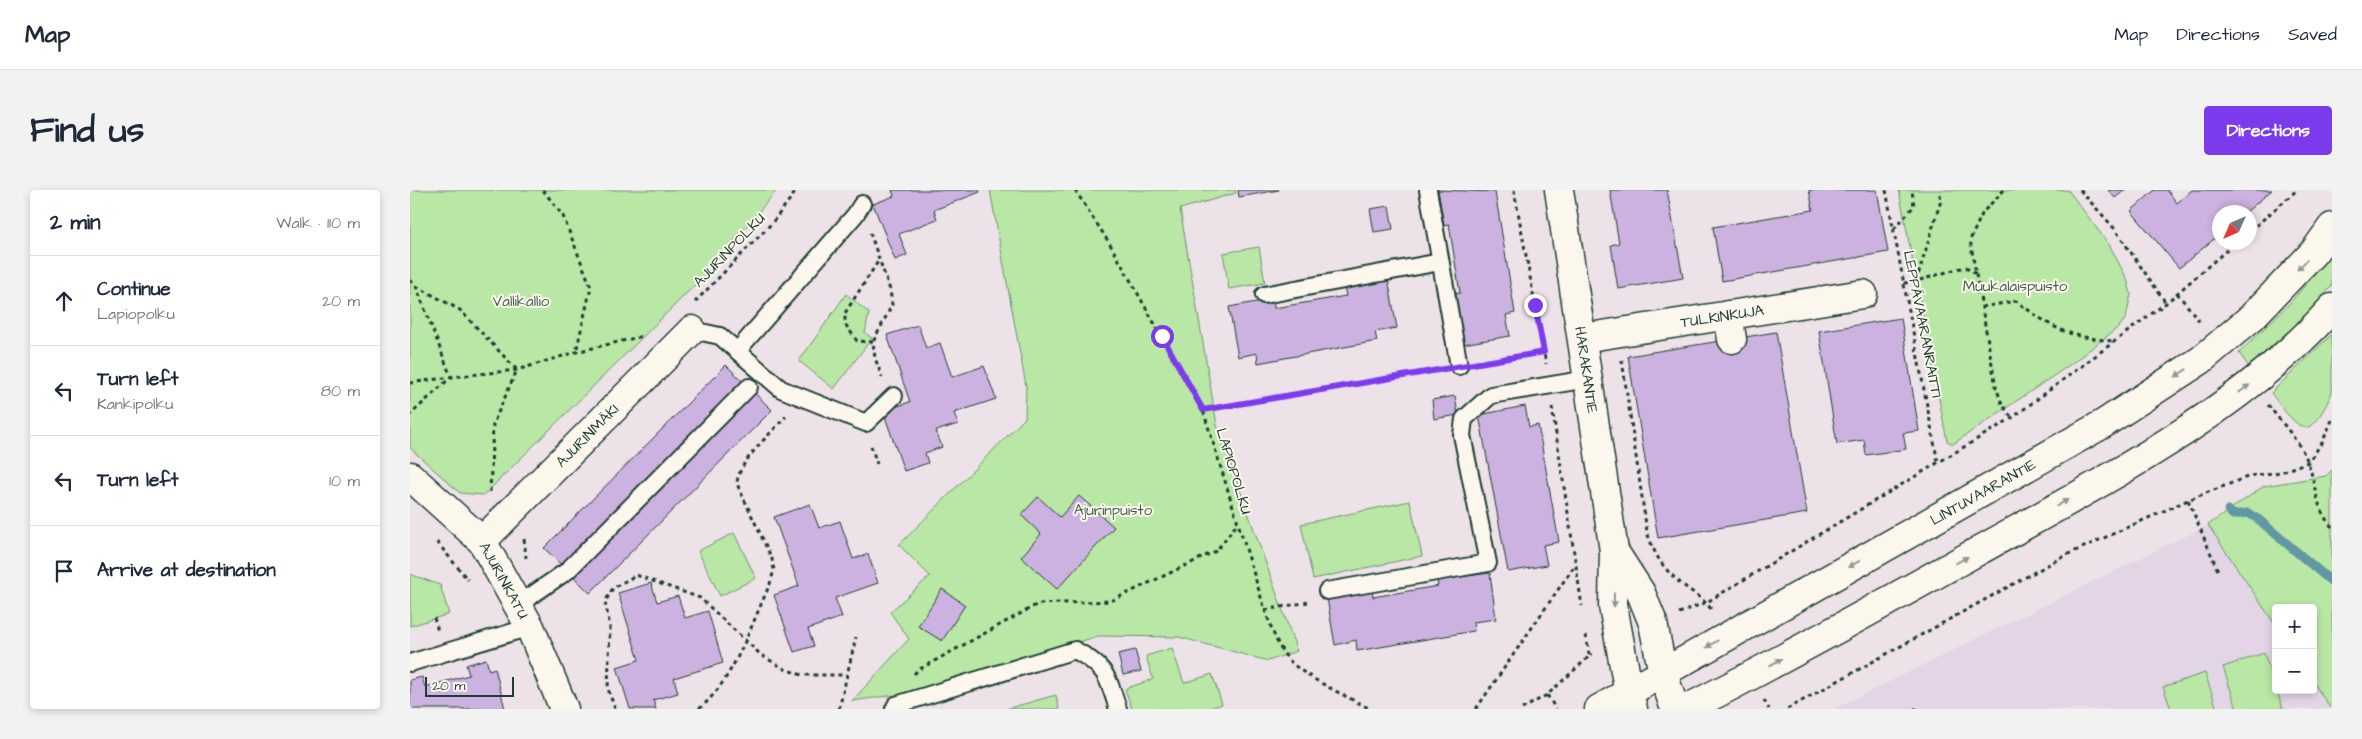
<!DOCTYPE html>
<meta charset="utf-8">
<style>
:root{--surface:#fff;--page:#f2f2f3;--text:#1f2937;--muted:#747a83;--line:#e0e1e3;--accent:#7c3aed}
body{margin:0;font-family:"Architects Daughter",sans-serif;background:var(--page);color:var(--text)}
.controls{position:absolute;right:15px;bottom:15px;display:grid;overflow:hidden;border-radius:5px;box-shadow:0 2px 8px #0003}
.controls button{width:45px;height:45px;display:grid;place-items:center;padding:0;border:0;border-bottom:1px solid var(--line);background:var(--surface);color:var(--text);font:25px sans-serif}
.compass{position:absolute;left:1802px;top:15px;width:45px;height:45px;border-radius:50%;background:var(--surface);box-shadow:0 2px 8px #0003;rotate:225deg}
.scale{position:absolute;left:15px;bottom:12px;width:89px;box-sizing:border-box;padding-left:5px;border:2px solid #1f3d34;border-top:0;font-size:14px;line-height:18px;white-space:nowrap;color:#1f3d34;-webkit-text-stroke:4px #fbf7ec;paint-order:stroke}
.stop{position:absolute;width:15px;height:15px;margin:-11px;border:4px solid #7c3aed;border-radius:50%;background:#fff}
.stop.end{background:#7c3aed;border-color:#fff;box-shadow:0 1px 5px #0008}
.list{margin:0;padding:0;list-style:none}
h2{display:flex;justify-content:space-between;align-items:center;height:65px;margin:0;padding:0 20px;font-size:21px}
h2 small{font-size:16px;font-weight:400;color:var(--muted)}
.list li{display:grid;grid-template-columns:32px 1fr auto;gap:15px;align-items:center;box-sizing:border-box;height:90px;padding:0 20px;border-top:1px solid var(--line)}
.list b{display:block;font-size:19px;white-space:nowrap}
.list p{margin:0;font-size:16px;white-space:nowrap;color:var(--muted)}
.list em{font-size:16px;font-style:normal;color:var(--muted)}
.icon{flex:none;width:28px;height:28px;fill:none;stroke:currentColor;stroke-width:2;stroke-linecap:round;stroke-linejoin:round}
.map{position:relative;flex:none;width:1922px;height:519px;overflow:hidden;border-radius:5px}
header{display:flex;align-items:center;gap:30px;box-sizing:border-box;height:70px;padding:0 25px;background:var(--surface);border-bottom:1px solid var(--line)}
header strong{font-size:24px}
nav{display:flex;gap:28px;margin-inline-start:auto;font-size:18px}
.intro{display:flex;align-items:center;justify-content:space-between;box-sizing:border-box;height:120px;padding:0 30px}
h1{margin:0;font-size:35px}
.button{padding:12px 22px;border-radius:5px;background:var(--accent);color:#fff;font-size:18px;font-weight:700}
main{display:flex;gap:30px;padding:0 30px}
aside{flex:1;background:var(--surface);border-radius:5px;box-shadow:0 2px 8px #0003}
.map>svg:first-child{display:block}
</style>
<header>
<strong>Map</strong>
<nav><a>Map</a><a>Directions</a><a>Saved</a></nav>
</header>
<div class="intro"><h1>Find us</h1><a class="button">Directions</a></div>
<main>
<aside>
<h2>2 min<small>Walk · 110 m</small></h2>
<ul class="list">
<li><svg class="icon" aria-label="ahead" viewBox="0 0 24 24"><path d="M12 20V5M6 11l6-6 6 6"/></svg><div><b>Continue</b><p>Lapiopolku</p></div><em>20 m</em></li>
<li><svg class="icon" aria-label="left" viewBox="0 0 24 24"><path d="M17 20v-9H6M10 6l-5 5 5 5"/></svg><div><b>Turn left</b><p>Kankipolku</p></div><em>80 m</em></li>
<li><svg class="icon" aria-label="left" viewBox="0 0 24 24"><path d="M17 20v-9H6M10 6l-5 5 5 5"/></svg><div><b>Turn left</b></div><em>10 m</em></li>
<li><svg class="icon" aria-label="arrive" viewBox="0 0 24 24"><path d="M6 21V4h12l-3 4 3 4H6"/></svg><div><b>Arrive at destination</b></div></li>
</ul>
</aside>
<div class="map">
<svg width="1922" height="519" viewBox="0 0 1922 519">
<rect width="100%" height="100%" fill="#ede2e8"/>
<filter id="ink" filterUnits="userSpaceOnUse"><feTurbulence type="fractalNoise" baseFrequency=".02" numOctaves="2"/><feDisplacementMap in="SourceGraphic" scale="10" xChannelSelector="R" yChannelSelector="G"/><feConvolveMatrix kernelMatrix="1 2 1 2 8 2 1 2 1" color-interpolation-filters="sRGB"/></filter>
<g filter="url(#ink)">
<path fill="#e3d4e6" d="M1798 335 1866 436V500H1903V492L1921 519H1424Z"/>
<g fill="#b9e7a5" stroke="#6c926c">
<path d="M0 0H367L296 84 74 305 50 303 0 258Z"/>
<path d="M580 0H825L826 3 770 19 807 235 887 461 858 471 769 447 689 446 492 504 442 511 499 449 480 422 520 386 489 355 615 228 616 196Z"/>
<path d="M1489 0H1658L1700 56 1717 89 1721 104 1716 128 1709 137 1661 174 1543 254 1537 251Z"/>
<path d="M849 57 855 93 819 99 813 63Z"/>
<path d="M1922 63V96L1888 133 1839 177 1829 163 1879 114Z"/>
<path d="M436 104 459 123 455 143 462 148 424 199 389 171Z"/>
<path d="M1922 144C1922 157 1922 191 1922 202 1919 211 1903 243 1892 237 1879 229 1870 215 1861 203Z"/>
<path d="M1922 280V519H1921L1903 492V418H1866V436L1798 335 1854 296 1916 286Z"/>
<path d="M1000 311 1012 366 903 389 891 334Z"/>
<path d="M324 343 346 388 310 406 288 361Z"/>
<path d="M0 384 30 395 39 424 0 436Z"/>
<path d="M762 458 774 493 802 484 812 514 798 519H722L715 499 743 489 736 466Z"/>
<path d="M1854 463 1873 519H1827L1813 477Z"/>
<path d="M1795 483 1807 519H1761L1753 497Z"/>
<path d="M646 505 649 519H596Z"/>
</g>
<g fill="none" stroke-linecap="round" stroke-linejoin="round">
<path stroke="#6098a3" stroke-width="9" d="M1818 320 1823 325 1838 323 1848 329 1922 392"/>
</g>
<g fill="#ccb2e0" stroke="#1f3d34">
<path d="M482 0H569L570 2 524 20 527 29 489 44 497 65 485 70 463 14 484 6Z"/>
<path d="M828 0H869L829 7Z"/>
<path d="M1028 0 1085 2 1105 123 1096 125 1100 146 1053 154 1045 104 1050 103 1039 34 1034 35Z"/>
<path d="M1200 0H1257L1273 88 1208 99 1201 55 1209 53Z"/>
<path d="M1399 0H1467L1478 62 1312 91 1303 37 1403 20Z"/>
<path d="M1698 0H1715L1705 8Z"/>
<path d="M1745 0H1757L1767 13 1782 0H1862L1836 22H1810V44L1769 78 1721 21Z"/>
<path d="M979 16 983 39 964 42 960 19Z"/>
<path d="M978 89 987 138 965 142 967 151 848 173 847 163 828 167 819 117 863 109 864 118 936 106 934 97Z"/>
<path d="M1491 128 1509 241 1493 243 1496 259 1456 265 1454 250 1427 254 1409 141Z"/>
<path d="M508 135 516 158 530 153 542 187 574 176 586 209 544 223 548 234 526 241 532 257 515 263 518 273 494 281 473 221 500 212 477 145Z"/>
<path d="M1366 142 1397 323 1248 348 1218 166Z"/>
<path d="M316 175 362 220 180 403 134 358Z"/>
<path d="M1045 206 1048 225 1024 229 1022 210Z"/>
<path d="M1115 216 1119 237 1128 235 1149 352 1133 355 1137 375 1098 382 1069 225Z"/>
<path d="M669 306 704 337 647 399 611 367 631 344 611 325 628 307 650 327Z"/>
<path d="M400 314 409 338 430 331 443 369 458 364 468 393 425 408 432 427 398 439 404 456 384 462 364 405 389 396 364 327Z"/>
<path d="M1080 383 1086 429 1063 432 1064 441 947 461 946 450 925 455 917 408 962 400 963 407 1028 396 1027 390Z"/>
<path d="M241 393 247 412 268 406 275 428 298 421 313 473 264 488 268 503 243 510 246 519H220L207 477 229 470 208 403Z"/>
<path d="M532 399 555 415 532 451 508 436Z"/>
<path d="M725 460 731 481 713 485 708 464Z"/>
<path d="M76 469 79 480 85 478 95 519H0V490L12 487 15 497 59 485 56 475Z"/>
</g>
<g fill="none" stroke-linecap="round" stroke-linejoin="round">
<g stroke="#1f3d34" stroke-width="20">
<g id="service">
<path d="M1018 0 1049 176"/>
<path d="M854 105 1030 72"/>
<path d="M282 140 310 146 371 199 456 233 484 206"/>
<path d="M328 160 445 25 452 14"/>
<path d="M917 401 1078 373 1052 245 1054 229 1081 205 1178 189"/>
<path d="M109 414 157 381 339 197"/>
<path d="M0 473 120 437"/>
<path d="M484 519 486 515 665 460C697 478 697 485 708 519"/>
</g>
</g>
<g stroke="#1f3d34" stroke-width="31">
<g id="minor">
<path id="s1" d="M1149 0 1204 361 1203 416 1219 503 1223 519"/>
<path d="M1318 125 1322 149"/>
<path id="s2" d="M1173 148 1453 104"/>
<path id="s3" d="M0 286 72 351 120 437 154 519"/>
<path id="s4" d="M72 351 282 140"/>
<path d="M1204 361 1231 403 1243 433 1253 484 1265 519"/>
</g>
</g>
<g stroke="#1f3d34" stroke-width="31">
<g id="secondary">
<path id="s5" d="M1189 519 1693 234 1791 170 1842 127 1904 62 1922 37"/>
<path d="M1276 519C1376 469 1472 414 1570 360 1690 293 1830 222 1922 118"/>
</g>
</g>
<g stroke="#1f3d34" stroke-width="3" stroke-dasharray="4 4" stroke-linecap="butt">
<path d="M133 0 153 26 181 97 166 162"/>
<path d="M665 0 700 54 793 220 855 420C861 436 866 455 878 469 895 488 937 506 960 519"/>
<path d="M1104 0 1136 174"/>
<path d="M1476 0 1528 273"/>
<path d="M1594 0 1573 22 1560 50 1586 197 1592 214 1602 228"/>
<path d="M1670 0 1704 38 1756 113"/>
<path d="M1484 39 1504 16 1502 0"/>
<path d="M1840 41 1887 0"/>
<path d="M460 43 480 100 482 115 463 152 465 168 472 187"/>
<path d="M0 90 6 96 41 187 0 225"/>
<path d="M1506 92 1531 10 1529 0"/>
<path d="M1494 93C1514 91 1535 81 1556 77L1566 84"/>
<path d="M6 96 50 120 107 180 83 234 80 302"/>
<path d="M1767 103 1791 133"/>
<path d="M285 112 362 33 387 0"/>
<path d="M1125 115 1137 113"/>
<path d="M1572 117 1606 111C1644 139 1655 146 1702 151"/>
<path d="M463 152 447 151 435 134V123L469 70"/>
<path d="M1212 170 1237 342C1244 363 1251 376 1268 391 1281 402 1294 408 1303 422"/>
<path d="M1071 173 1134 162"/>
<path d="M0 193 41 187 107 180 166 162 233 146"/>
<path d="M1858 215C1872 233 1889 251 1898 272 1906 295 1905 318 1922 337"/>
<path d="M1142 217 1172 416"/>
<path d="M793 220 1028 180"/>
<path d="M461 256 467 274"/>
<path d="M1778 310 1809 383"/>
<path d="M114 349 116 368"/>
<path d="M27 352 58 390"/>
<path d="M855 420 898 412"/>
<path d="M1269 423 1297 412 1602 228 1756 113 1826 52"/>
<path d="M24 428 28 441"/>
<path d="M1176 445 1179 465"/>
<path d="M504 484 508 480 628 414 701 411 806 361 827 334"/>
<path d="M1137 505 1146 519"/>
<path d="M1354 510 1359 519"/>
<path d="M205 519 198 499 200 437 195 412 203 398 226 385 290 408 351 465 375 479 392 485H437"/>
<path d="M289 519C324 490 341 435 360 394L364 380 362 369 327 294C327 272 362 243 376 226"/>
<path d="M429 519 446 447"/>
<path d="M1066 519 1165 375"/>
<path d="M1112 519 1137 505 1182 464"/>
<path d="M1377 519 1654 366 1778 310 1840 286 1871 282 1898 272 1912 253 1922 230"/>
<path d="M1504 519H1507"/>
</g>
<use href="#service" stroke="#fbf7ec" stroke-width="16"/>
<use href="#minor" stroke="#fbf7ec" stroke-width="28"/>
<use href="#secondary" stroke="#fbf7ec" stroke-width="28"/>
</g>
<defs><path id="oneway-solid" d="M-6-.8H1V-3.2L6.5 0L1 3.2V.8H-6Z" transform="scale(1.25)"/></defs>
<g fill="#8d9a90">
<use href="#oneway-solid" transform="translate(1892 75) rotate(134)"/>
<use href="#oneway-solid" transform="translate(1771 183) rotate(147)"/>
<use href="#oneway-solid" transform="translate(1834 199) rotate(-35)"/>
<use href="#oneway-solid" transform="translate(1652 313) rotate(-30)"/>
<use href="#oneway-solid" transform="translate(1552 370) rotate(-29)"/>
<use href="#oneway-solid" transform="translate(1444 374) rotate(151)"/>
<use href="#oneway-solid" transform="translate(1204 410) rotate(89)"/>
<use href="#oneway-solid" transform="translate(1302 454) rotate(149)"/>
<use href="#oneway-solid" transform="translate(1366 472) rotate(-29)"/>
</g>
</g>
<g fill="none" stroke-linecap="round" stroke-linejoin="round" filter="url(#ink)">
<path stroke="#7c3aed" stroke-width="6" d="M752 146 793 220 1134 162 1125 115"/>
</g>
<g text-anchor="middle" stroke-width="4" stroke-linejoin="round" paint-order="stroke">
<g font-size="15" fill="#1f3d34" stroke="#fbf7ec">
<text transform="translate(319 60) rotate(-46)" y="5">AJURINPOLKU</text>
<text dy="5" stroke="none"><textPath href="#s2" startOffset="141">TULKINKUJA</textPath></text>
<text transform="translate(1513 134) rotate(79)" y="5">LEPPÄVAARANRAITTI</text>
<text dy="5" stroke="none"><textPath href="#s1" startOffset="182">HARAKANTIE</textPath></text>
<text dy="5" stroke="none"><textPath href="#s4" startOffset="149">AJURINMÄKI</textPath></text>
<text transform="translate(824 281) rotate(73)" y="5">LAPIOPOLKU</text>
<text dy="5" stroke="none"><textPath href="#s5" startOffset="441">LINTUVAARANTIE</textPath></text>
<text dy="5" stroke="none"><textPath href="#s3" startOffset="142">AJURINKATU</textPath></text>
</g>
<g font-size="15" fill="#3e5f4b" stroke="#fbf7ec">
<text x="1605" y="101">Muukalaispuisto</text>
<text x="111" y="116">Vallikallio</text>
<text x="703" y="325">Ajurinpuisto</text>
</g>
</g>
</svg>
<div class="controls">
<button>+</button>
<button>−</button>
</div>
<svg class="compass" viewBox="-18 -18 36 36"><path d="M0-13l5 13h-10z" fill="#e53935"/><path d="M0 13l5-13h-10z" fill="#747a83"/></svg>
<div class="scale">20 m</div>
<div class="stop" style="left:752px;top:146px"></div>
<div class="stop end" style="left:1125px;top:115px"></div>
</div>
</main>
